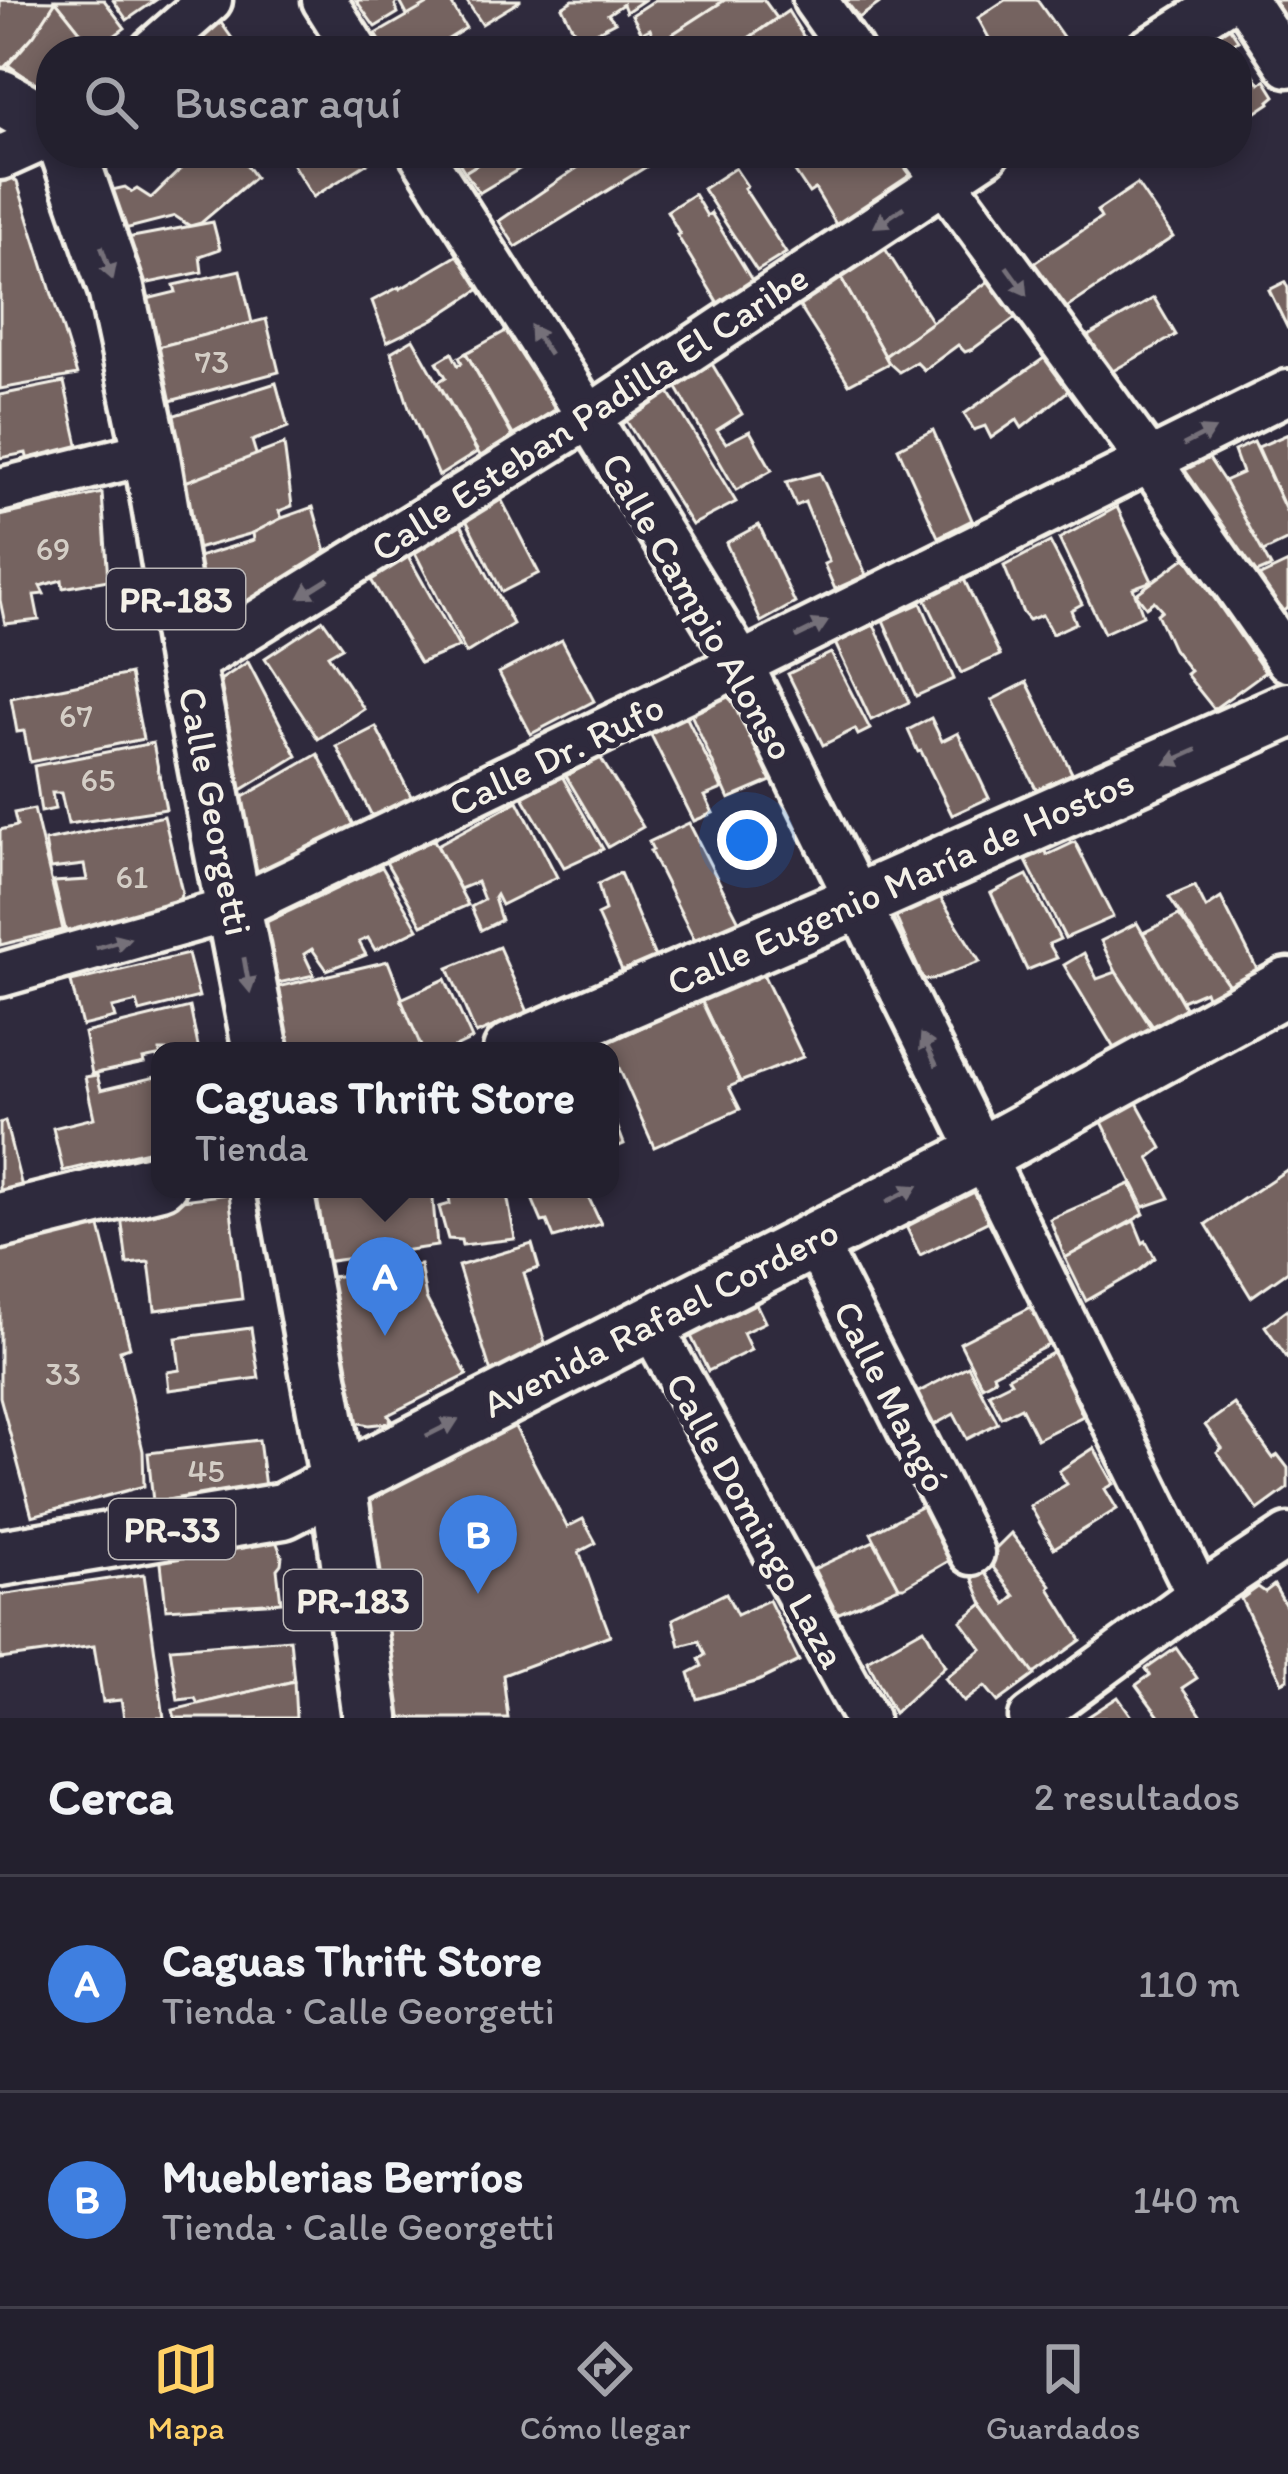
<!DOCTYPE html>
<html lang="es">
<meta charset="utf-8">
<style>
:root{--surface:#23202e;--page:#2f2d3a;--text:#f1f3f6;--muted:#a3a3aa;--line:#403e4a;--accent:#ffd166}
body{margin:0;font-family:Itim,sans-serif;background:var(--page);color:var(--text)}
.you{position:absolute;left:747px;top:840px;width:42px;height:42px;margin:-30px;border:9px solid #fff;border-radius:50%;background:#1a73e8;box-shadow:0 0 0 18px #1a73e833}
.badge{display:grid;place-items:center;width:78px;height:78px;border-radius:50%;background:var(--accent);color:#fff;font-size:39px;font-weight:700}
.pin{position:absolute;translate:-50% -99px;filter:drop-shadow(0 3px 6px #0008)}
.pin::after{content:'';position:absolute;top:63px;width:42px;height:36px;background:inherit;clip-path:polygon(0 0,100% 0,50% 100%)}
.popup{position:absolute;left:151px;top:1042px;width:468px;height:156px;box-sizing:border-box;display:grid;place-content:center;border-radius:24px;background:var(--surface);filter:drop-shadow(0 3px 9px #0005);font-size:39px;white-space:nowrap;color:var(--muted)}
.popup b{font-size:45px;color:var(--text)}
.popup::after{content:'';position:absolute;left:50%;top:100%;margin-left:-24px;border:24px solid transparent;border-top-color:var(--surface)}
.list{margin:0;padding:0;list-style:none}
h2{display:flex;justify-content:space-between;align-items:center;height:156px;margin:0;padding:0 48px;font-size:51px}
h2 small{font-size:39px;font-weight:400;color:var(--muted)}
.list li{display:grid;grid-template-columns:78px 1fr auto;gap:36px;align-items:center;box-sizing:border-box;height:216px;padding:0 48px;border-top:3px solid var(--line)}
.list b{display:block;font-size:45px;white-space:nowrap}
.list p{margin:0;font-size:39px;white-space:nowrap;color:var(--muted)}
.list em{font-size:39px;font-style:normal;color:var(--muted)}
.icon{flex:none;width:66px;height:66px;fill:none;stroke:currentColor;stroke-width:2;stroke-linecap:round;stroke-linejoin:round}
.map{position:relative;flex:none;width:1288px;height:1718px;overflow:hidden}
.search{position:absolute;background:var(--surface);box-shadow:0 6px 18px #0003;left:36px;right:36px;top:36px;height:132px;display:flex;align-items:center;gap:30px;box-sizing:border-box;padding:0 42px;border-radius:48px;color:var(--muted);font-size:45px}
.sheet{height:588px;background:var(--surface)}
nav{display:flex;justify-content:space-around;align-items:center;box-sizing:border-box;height:168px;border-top:3px solid var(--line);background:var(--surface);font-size:33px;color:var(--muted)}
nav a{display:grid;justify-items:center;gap:6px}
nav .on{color:var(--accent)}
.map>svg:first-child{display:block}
</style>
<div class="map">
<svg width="1288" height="1718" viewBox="0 0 1288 1718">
<rect width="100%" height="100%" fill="#2f2a3d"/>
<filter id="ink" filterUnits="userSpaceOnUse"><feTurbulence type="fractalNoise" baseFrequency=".00833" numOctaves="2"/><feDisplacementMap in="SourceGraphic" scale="24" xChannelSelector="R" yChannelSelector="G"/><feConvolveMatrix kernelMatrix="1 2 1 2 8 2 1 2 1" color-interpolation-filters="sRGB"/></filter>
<g filter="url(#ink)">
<g fill="#746361" stroke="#f4f1e8" stroke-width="3">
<path d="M0 0 56 1 34 35 0 72Z"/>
<path d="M55 0H104L125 28 95 50Z"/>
<path d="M113 0H156L127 20Z"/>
<path d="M356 0H399L395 5 398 13 375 27Z"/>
<path d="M399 0H435L408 17Z"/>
<path d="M435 0H449L466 28 429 51H386L376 34Z"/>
<path d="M466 0H520V1L482 24Z"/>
<path d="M573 0H644L626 12 623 4 608 14 615 22 579 41 562 7Z"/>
<path d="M655 0H725L657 44 650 29 642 33 632 15Z"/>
<path d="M725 0H764L777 18 730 51H663L657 44Z"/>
<path d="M845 0H884L859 18Z"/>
<path d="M1005 0H1037L1073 51H996L978 18Z"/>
<path d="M1270 0H1288V27Z"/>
<path d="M56 1 95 50 51 51V83L43 89 8 65 34 35Z"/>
<path d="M212 10 241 51H194L181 34Z"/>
<path d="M788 11 805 39 786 51H730Z"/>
<path d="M1223 18 1238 40 1233 43 1260 84 1265 80 1275 96 1269 101 1270 103 1237 125V51H1187L1205 39Z"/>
<path d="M551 37 559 51 579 39 588 51H528Z"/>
<path d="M187 153H237L255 177 201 223 190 226 175 216 117 231 103 192 125 187 132 192 137 189 151 198 192 158Z"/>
<path d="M291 153H384L313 197 287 155Z"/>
<path d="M453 153H496L465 172Z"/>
<path d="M496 153H546L479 193 465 172Z"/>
<path d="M599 153H642L649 165 516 247 499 221Z"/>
<path d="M823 153H900L915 176 837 226 815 189 809 193 795 172Z"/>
<path d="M1130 153H1159L1139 166Z"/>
<path d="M735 168 747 186 744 188 786 253 757 271 703 189Z"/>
<path d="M10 176 17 182 77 375 0 389V181Z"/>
<path d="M1137 184 1173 237 1062 311 1031 265 1101 218 1097 211Z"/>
<path d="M694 194 707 216 711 213 753 282 718 303 677 235 680 234 667 211Z"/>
<path d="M213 222 220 249 200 256 202 272 134 286 122 239Z"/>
<path d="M884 247 932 322 885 356 840 276Z"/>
<path d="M465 251 486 285 434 319 387 342 372 301 399 287 400 289Z"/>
<path d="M240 270 252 323 146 350 139 301 176 292 174 285Z"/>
<path d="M840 276 889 363 849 384 798 304Z"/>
<path d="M990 280 1018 316 973 349 965 352 958 345 924 370 916 362 899 372 889 363 885 356Z"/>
<path d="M1285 282 1288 288V329L1269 290Z"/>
<path d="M1154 298 1176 335 1104 376 1083 339Z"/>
<path d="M266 319 279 372 155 405 146 350Z"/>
<path d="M515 326 565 406 513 435 466 353Z"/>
<path d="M413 339 477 452 439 476 409 408 391 352Z"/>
<path d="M452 353 458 365 462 363 459 357 466 353 514 439 482 459 438 382 446 377 437 362Z"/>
<path d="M1047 356 1073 387 1022 428 1017 420 991 438 985 426 974 430 964 414Z"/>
<path d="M709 359 742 414 717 430 726 443 750 431 772 470 736 490 674 383Z"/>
<path d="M64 382 81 458 30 469 26 453 0 458V395Z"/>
<path d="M663 382 736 502 692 525 620 411Z"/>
<path d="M276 383 288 427 252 441 257 457 167 489 156 421Z"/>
<path d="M933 430 972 520 938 537 898 448Z"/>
<path d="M1288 434V515L1258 447Z"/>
<path d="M1254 442 1288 515V540L1261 553 1224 481 1242 473 1234 451Z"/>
<path d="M284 444 292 506 279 511 282 518 253 533 179 554 167 489Z"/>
<path d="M1206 454 1224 481 1271 567 1250 576 1180 468Z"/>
<path d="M820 473 866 575 835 589 824 564 829 562 806 505 805 502 796 506 786 482Z"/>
<path d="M102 493 108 580 63 588 62 580 40 586 44 594 34 595 39 620 5 624 0 600V516Z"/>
<path d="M501 499 539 573 502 592 465 518Z"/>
<path d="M313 507 328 559 276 591 273 586 241 609 205 620 182 562 254 540 253 533 282 518Z"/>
<path d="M1117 507 1152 581 1133 588 1143 615 1104 633 1059 539Z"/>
<path d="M460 522 513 624 466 653 414 551Z"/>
<path d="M759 525 795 603 761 622 726 543Z"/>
<path d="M1050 542 1082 604 1071 610 1076 623 1052 634 1042 615 1029 620 1023 613 1004 566Z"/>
<path d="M408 556 459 647 420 663 370 578Z"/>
<path d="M1186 557 1265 672 1214 709 1186 674 1190 671 1173 649 1157 614 1162 610 1154 601 1146 607 1136 594Z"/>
<path d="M1288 563V608L1277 614 1252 580Z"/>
<path d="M962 575 1000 655 961 673 923 594Z"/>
<path d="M921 603 954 679 916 696 883 620Z"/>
<path d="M323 620 342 647 328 655 364 709 318 739 265 658Z"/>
<path d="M874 625 909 702 871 720 835 643Z"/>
<path d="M562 640 594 701 531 734 499 673Z"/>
<path d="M831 653 870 729 858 735 855 729 823 745 788 674Z"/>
<path d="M248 662 297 756 230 797 211 686Z"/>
<path d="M130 674 143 739 30 762 24 731 17 732 11 698Z"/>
<path d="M1027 682 1072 773 1037 791 992 700Z"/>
<path d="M727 696 732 701 771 781 729 799 690 712Z"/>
<path d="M685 714 722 789 705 796 713 813 694 821 649 731Z"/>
<path d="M931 718 942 741 958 733 989 798 952 815 921 751 918 752 908 730Z"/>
<path d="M376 727 413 800 374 820 337 747Z"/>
<path d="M153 743 166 809 68 824 61 793H52L55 809 41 812 34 766Z"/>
<path d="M318 754 354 825 245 882 229 805Z"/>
<path d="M600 757 643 827 608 847 566 776Z"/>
<path d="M562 776 603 849 564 867 523 797Z"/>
<path d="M518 801 557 877 501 905 496 895 494 898 501 920 481 930 471 907 484 900 477 882 460 889 437 845Z"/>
<path d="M34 809 63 930 0 945V830L17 826 14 813Z"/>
<path d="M164 816 182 892 178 903 66 932 54 882 87 880 84 865 50 869 45 841Z"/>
<path d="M689 823 739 921 696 943 650 851 653 850 649 842Z"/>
<path d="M434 840 468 905 422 925 386 862Z"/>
<path d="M1075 842 1113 917 1065 938 1024 857 1045 846 1047 855Z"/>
<path d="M382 867 418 929 375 950 368 938 359 942 366 955 327 970 312 949 304 954 314 975 265 986 252 929Z"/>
<path d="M620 873 658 964 626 979 597 915 605 911 598 884Z"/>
<path d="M1027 875 1060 939 1049 944 1057 958 1027 970 991 893Z"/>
<path d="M1195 886 1206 908 1221 898 1258 971 1230 987 1169 897Z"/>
<path d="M937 892 980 962 931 980 923 979 895 915 899 906Z"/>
<path d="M1179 915 1230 987 1209 1002 1205 991 1182 1001 1143 933Z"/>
<path d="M1137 923 1187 1011 1154 1028 1116 972 1101 941Z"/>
<path d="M499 947 528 1012 476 1034 448 968Z"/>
<path d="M1084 953 1097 979 1116 972 1156 1035 1118 1055 1064 965Z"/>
<path d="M188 954 199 997 140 1012 137 1002 112 1008 115 1018 82 1026 71 982Z"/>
<path d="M388 961 423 1051H271L261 991Z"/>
<path d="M762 972 803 1057 740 1082 701 1000Z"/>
<path d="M445 979 472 1039 447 1051H423L401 999Z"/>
<path d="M701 1000 740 1082 729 1087 740 1109 654 1147 608 1043Z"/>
<path d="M190 1007 199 1051H160V1068L157 1056 143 1059 144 1063 92 1074 84 1033Z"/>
<path d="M97 1075 101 1090 160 1076V1148L63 1171 53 1128 94 1118 85 1077Z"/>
<path d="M1136 1101 1162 1148 1149 1158 1170 1198 1144 1207 1100 1118Z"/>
<path d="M610 1107 624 1144 610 1150Z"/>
<path d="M5 1121 22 1187 0 1193V1123Z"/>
<path d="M1288 1169V1271L1251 1297 1206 1224Z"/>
<path d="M970 1182 989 1221 920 1255 901 1216Z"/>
<path d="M1130 1184 1144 1214 1065 1258 1050 1219Z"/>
<path d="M300 1189H432L437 1246 310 1264Z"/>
<path d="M448 1189H506L515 1239 462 1245 461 1240 448 1239 439 1207 450 1204Z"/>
<path d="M528 1189H581L584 1195 587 1194 601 1224 554 1238 547 1221 542 1222Z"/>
<path d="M229 1194 242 1299 155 1310 149 1262 127 1264 120 1208Z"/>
<path d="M98 1219 130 1347 120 1350 143 1451 144 1486 32 1516 0 1397V1245Z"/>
<path d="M1134 1221 1143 1243 1146 1241 1155 1258 1140 1270 1086 1301 1065 1258Z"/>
<path d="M532 1244 539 1268 524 1273 550 1359 492 1376 458 1266Z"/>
<path d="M420 1265 426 1298 467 1375 388 1415 392 1420 388 1423 369 1425 355 1422 338 1412 316 1279Z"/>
<path d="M749 1289 765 1322 743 1333 751 1350 708 1371 683 1320Z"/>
<path d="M1037 1304 1056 1341 993 1374 995 1379 982 1386 960 1343Z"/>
<path d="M1288 1309V1359L1265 1326Z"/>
<path d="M251 1328 259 1378 169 1390 167 1372 180 1370 176 1338Z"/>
<path d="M1056 1351 1077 1392 1073 1395 1083 1416 1037 1439 1021 1407 1001 1417 989 1393 1011 1382 1008 1377Z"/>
<path d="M968 1366 998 1423 967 1439 954 1414 928 1428 911 1396Z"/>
<path d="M1234 1404 1273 1458 1278 1455 1288 1468V1488L1258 1510 1217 1452 1222 1448 1205 1425Z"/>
<path d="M512 1421 567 1527 583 1519 596 1543 579 1552 610 1635 503 1675 508 1718H379L349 1505Z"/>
<path d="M259 1440 265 1487 153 1502 148 1453Z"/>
<path d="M1094 1448 1114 1484 1105 1489 1117 1509 1054 1548 1030 1506 1067 1484 1059 1471Z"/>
<path d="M934 1500 959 1555 904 1587H899L871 1533Z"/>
<path d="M1011 1533 1051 1585 1049 1588 1081 1640 1034 1674 983 1604 973 1579 982 1569 1006 1604 1015 1596 986 1558Z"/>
<path d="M276 1541 282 1556 281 1564 277 1569 281 1602 166 1609 160 1554Z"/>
<path d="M874 1541 899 1587 837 1614 814 1569Z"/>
<path d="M144 1574 164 1718H124L121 1700 103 1702 94 1646 0 1659V1595Z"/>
<path d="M1274 1585 1288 1610V1679L1282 1682 1241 1599 1258 1587 1265 1592Z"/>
<path d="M726 1593 737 1615 769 1600 799 1661 758 1681 697 1699 689 1673 702 1666 699 1659 705 1655 699 1641 680 1646 673 1619Z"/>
<path d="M983 1604 1035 1675 998 1702 985 1686 964 1702 945 1678 982 1649 961 1621Z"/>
<path d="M924 1628 945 1666 894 1713 867 1660Z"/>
<path d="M290 1639 294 1681 198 1704 195 1698 178 1700 170 1648Z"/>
<path d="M1176 1648 1197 1678 1182 1688 1203 1718H1160L1136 1685 1150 1675 1146 1669Z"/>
<path d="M294 1681 296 1718H175L173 1710Z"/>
<path d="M1118 1697 1133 1718H1086Z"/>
</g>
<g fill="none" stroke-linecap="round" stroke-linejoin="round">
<g stroke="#f4f1e8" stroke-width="51">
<g id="minor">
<path d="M324 0 356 51"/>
<path d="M815 0 851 51"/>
<path d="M1245 0 1288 65"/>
<path d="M152 51 210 0"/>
<path d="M1147 51 1228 0"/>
<path d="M421 153 589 417 741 664 1199 1595"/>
<path d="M924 153 1150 462 1288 660"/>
<path d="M0 158 51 135"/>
<path d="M0 490 151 452"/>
<path d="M187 666 589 417 987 153"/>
<path d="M0 975 236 908 741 664 1288 392"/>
<path d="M813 1239 972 1553"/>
<path d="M649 1322 866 1718"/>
<path d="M1031 1718 1199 1595 1288 1536"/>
</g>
</g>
<g stroke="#f4f1e8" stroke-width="63">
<g id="major">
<path d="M0 97 51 126"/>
<path d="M69 153 116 289 151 452 187 666 261 1051"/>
<path d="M511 1051 857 902 1288 710"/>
<path d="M285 1189 338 1482 371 1718"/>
<path d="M0 1221 160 1181"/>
<path d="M0 1558 283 1511 981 1155 1288 986"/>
</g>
</g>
<use href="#minor" stroke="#2f2a3d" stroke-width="42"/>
<use href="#major" stroke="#2f2a3d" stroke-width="54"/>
</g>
<defs><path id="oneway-solid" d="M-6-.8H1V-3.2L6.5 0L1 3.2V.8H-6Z" transform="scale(3)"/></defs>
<g fill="#747079">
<use href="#oneway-solid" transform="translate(889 217) rotate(146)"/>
<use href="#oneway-solid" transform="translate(107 263) rotate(71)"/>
<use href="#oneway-solid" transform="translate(1017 281) rotate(54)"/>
<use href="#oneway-solid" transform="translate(540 340) rotate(-123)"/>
<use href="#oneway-solid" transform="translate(1199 437) rotate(-27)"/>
<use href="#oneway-solid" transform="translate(314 588) rotate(148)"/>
<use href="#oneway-solid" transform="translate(812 629) rotate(-26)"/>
<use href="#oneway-solid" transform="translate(1181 757) rotate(156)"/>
<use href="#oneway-solid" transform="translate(113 943) rotate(-16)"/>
<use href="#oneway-solid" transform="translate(247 975) rotate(80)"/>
<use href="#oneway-solid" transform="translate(929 1050) rotate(-116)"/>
<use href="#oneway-solid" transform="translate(902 1194) rotate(-27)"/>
<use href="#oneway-solid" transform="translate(442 1428) rotate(-27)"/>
</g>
</g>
<g text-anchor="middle" stroke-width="12" stroke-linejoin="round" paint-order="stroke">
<g font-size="33" fill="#d4cec6">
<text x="212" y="373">73</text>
<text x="53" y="560">69</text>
<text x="76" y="727">67</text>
<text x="98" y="791">65</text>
<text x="132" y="888">61</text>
<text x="63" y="1385">33</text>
<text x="206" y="1482">45</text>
</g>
<g fill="#2f2a3d" stroke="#b9b5b5" stroke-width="3">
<rect x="107" y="569" width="138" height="60" rx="9"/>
<rect x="109" y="1499" width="126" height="60" rx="9"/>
<rect x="284" y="1570" width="138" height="60" rx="9"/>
</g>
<g font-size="36" font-weight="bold" fill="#f4f1e8">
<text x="176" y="612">PR-183</text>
<text x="172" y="1542">PR-33</text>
<text x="353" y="1613">PR-183</text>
</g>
<g font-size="39" fill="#f4f1e8" stroke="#2f2a3d">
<text transform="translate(589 412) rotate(-33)" y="14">Calle Esteban Padilla El Caribe</text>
<text transform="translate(699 606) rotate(60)" y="14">Calle Campio Alonso</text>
<text transform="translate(556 754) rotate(-26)" y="14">Calle Dr. Rufo</text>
<text transform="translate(216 811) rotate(79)" y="14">Calle Georgetti</text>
<text transform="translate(900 881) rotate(-24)" y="14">Calle Eugenio María de Hostos</text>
<text transform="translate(660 1317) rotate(-27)" y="14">Avenida Rafael Cordero</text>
<text transform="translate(892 1396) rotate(63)" y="14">Calle Mangó</text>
<text transform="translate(757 1520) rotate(61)" y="14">Calle Domingo Laza</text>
</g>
</g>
</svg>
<div class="you"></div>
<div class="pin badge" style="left:385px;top:1336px;background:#3f7fe0">A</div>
<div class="popup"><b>Caguas Thrift Store</b>Tienda</div>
<div class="pin badge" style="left:478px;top:1594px;background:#3f7fe0">B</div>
<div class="search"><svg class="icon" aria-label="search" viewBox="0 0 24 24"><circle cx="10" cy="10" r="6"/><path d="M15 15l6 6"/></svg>Buscar aquí</div>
</div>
<section class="sheet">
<h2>Cerca<small>2 resultados</small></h2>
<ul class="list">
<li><span class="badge" style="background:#3f7fe0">A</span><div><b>Caguas Thrift Store</b><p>Tienda · Calle Georgetti</p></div><em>110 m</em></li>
<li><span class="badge" style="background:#3f7fe0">B</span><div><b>Mueblerias Berríos</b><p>Tienda · Calle Georgetti</p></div><em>140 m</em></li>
</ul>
</section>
<nav>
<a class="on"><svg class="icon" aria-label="map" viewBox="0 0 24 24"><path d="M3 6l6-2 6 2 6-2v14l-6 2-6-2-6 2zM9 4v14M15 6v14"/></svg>Mapa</a>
<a><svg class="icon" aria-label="directions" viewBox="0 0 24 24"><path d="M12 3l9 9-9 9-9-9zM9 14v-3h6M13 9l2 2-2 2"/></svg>Cómo llegar</a>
<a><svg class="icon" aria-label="saved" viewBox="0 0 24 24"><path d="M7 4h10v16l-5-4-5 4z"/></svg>Guardados</a>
</nav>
